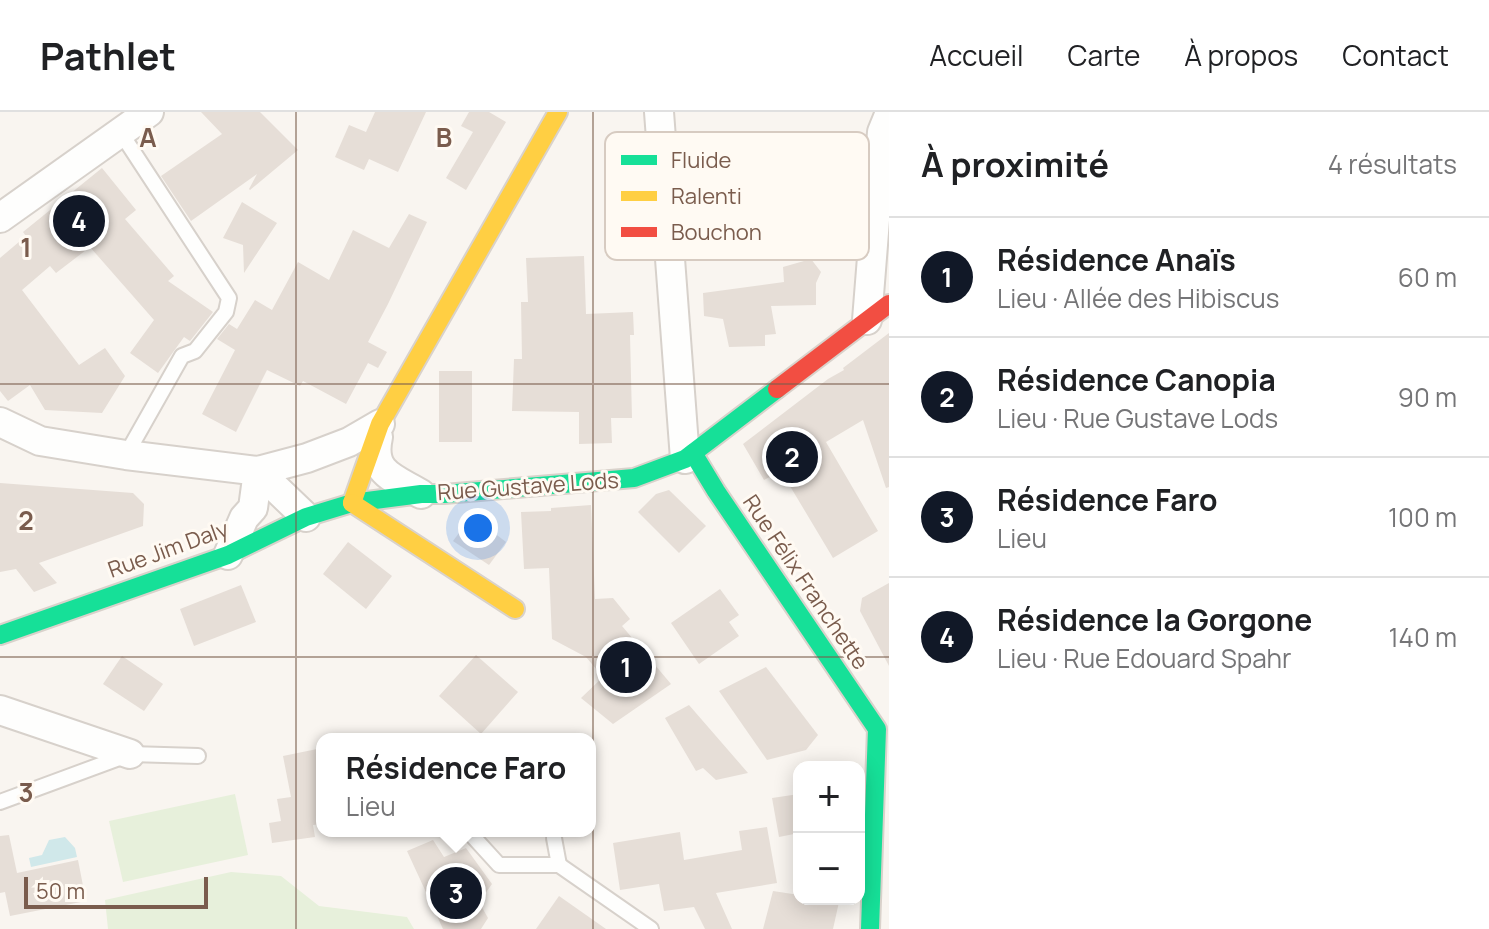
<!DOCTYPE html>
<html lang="fr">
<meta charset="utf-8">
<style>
:root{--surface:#fff;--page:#f6f6f6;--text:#202124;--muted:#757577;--line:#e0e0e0;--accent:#111827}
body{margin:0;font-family:Manrope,sans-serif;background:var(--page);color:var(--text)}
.controls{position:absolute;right:24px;bottom:24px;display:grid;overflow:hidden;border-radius:16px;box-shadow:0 4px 20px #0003}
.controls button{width:72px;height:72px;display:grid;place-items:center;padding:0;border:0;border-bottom:2px solid var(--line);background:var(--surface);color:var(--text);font:40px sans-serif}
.scale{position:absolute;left:24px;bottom:20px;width:184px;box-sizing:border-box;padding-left:8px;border:4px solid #7a5c4d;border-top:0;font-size:22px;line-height:28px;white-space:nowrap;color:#7a5c4d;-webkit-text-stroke:6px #fffaf3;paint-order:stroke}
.you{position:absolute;left:478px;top:416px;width:28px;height:28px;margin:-20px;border:6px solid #fff;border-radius:50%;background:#1a73e8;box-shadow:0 0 0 12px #1a73e833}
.badge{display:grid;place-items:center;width:52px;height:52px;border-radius:50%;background:var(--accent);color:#fff;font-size:26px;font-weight:700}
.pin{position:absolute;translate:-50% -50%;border:4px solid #fff;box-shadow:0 2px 8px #0006}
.popup{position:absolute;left:316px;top:621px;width:280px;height:104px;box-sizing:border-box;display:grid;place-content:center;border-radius:16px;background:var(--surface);filter:drop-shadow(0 2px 6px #0005);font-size:26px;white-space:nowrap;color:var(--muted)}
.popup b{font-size:30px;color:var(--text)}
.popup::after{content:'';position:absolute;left:50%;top:100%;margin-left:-16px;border:16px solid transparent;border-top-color:var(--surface)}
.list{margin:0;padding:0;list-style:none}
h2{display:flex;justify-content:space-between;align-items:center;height:104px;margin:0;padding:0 32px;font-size:34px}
h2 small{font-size:26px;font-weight:400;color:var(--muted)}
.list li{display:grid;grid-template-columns:52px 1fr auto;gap:24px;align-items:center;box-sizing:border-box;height:120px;padding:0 32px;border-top:2px solid var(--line)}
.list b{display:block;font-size:30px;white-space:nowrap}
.list p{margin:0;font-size:26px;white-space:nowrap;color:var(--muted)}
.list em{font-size:26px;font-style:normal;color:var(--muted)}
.map{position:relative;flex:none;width:889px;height:817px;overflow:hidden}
header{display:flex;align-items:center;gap:48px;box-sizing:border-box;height:112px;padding:0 40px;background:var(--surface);border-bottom:2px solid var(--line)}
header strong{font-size:38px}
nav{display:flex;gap:44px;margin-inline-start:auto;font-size:28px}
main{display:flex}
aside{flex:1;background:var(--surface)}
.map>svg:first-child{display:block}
</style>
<header>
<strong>Pathlet</strong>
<nav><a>Accueil</a><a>Carte</a><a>À propos</a><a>Contact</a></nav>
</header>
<main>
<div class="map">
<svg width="889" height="817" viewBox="0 0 889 817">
<rect width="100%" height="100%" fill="#f9f5f0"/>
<g fill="#e7f0db">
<path d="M235 682 248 743 123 770 109 709Z"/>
<path d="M231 760 281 764 319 794 407 805 414 817H108L105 788Z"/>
</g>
<path fill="#d0e8ea" d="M65 725 75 736 77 745 31 755 29 746 42 743 49 728Z"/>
<g fill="#e6ded7">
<path d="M201 0H260L298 38 250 78 249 77 257 62 191 109 161 64 222 22Z"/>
<path d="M375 0H426L398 60 369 47 364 58 335 45 349 13 366 20Z"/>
<path d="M469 0H489L506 10 466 78 446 66 473 20 461 14Z"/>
<path d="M797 20 832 32 812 91 776 79Z"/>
<path d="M731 41 730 75 748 86 717 113 750 116 747 130 743 135 705 138 701 120 685 121 682 86 699 88 697 42Z"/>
<path d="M102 56 136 98 125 107 174 164 168 169 213 200 190 229 184 225 158 261 130 241 154 208 90 135 56 161 50 154 22 178 79 253 105 236 125 264 102 301 45 298 30 273 8 289 0 279V146L26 124 23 120Z"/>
<path d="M242 90 277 111 244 161 243 133 223 126Z"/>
<path d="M409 102 427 110 388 192 368 230 387 240 378 256 368 251 346 292 303 269 300 274 267 258 236 320 202 302 235 238 217 227 229 212 237 217 255 188 272 198 298 150 329 168 353 118 389 136Z"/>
<path d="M584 144 586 202 633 200 634 223H630L632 306H611L612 331 579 332V300L512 299 514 247H522L521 190H528L526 146Z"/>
<path d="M811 147 821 160 816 171V193L771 194 776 222 765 223V234L729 235 723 207 704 204 703 181 784 170 783 155Z"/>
<path d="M889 221V375L886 376 863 308 826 330 878 419 833 446 781 359 764 368 743 332 828 267 844 258 843 256Z"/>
<rect x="439" y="259" width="33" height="71"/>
<path d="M0 371 133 381 144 392 143 414 39 451 57 471 34 480 16 457 0 460Z"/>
<path d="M669 378 706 414 679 441 638 400 656 382Z"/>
<path d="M591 393 595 487 613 486 630 507 622 514 671 572 613 612 581 586 603 565 586 545 552 527 549 456 524 457 521 400 551 399V396Z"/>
<path d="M472 404 506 430 489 453 453 429Z"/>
<path d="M348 430 392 464 366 497 323 462Z"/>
<path d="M889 471V554L860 499 862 486Z"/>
<path d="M241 473 256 510 194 534 180 497Z"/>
<path d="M720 477 739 503 729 510 739 524 699 552 671 511Z"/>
<path d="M476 543 518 580 481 622 439 584Z"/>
<path d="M122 544 163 572 144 599 103 572Z"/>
<path d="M766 555 818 623 806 638 767 648 719 579Z"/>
<path d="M689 593 748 661 716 668 703 656 696 659 665 606Z"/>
<path d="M322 636V712L313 713 315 725 272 731 269 711 281 709 277 687 291 685 283 644Z"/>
<path d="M799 682V721L779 725 772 686Z"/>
<path d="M767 715 777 771 716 781 732 817H705L694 795 664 799 659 772 620 778 613 731 680 720 684 748 742 738 739 719Z"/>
<path d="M9 723 17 761 78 748 86 789 10 804 5 780 0 781V724Z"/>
<path d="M433 728 444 745 466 736 492 772 479 790 488 806 481 817H443L407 739Z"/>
<path d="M773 779 799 783V787H824L839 790 833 817H763Z"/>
<path d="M559 784 606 817H536Z"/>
</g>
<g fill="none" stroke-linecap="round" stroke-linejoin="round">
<g stroke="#d7d1cb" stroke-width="18">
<g id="lane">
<path d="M121 21 229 186 226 200 195 239 182 244 126 343"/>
<path d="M0 690 130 642 198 644"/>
<path d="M468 719 499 753H559L651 817"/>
<path d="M554 726 559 753"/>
</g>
</g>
<g stroke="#d7d1cb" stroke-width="32">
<g id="street">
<path d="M659 0 685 347"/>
<path d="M0 106 149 0"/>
<path d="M867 208 882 20 889 3"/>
<path d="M0 310 40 329 126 343 258 359 307 346 349 330 380 312"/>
<path d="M378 325C370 361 394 366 421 382"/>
<path d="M258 359 306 405"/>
<path d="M228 443 244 406 253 396 258 359"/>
<path d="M0 598 130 642"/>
</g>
</g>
<g stroke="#d9d2cb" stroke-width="22">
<g id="fast">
<path d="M693 341 716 379 877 617 870 817"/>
<path d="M0 523 228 443 306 405 352 391 421 382H444L634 366 685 347 777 277"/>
</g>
</g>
<g stroke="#d9d2cb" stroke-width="22">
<g id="slow">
<path d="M352 391 380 312 558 0"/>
<path d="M352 391 515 497"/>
</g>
</g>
<g stroke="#d9d2cb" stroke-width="22">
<path id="jam" d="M777 277 889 192"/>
</g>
<use href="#lane" stroke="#fefefd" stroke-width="14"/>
<use href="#street" stroke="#fefefd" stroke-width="28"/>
<use href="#fast" stroke="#16e098" stroke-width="18"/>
<use href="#slow" stroke="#ffcf43" stroke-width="18"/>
<use href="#jam" stroke="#f24e42" stroke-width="18"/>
</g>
<path fill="none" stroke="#7a5c4d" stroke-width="2" stroke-opacity="0.55" d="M296 0V817M593 0V817M0 272H889M0 545H889"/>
<g text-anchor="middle" stroke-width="6" stroke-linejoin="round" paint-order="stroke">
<g font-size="22" fill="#7a5c4d" stroke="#fffaf3">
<text transform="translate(528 374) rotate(-4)" y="8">Rue Gustave Lods</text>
<text transform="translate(168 437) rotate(-20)" y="8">Rue Jim Daly</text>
<text transform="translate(806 470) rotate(56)" y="8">Rue Félix Franchette</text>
</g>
</g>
<rect x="605" y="20" width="264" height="128" rx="12" fill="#fffaf3" stroke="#d7cbc1" stroke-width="2"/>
<rect x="621" y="43" width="36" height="10" fill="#16e098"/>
<rect x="621" y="79" width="36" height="10" fill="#ffcf43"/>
<rect x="621" y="115" width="36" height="10" fill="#f24e42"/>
<g font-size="22" fill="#7a5c4d">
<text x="671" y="56">Fluide</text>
<text x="671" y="92">Ralenti</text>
<text x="671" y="128">Bouchon</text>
</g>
<g font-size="26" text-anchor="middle" font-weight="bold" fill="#7a5c4d" stroke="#fffaf3" stroke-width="6" stroke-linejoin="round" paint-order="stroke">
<text x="148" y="35">A</text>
<text x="444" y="35">B</text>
<text x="26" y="145">1</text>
<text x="26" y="418">2</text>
<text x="26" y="690">3</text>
</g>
</svg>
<div class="controls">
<button>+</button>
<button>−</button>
</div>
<div class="scale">50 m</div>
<div class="you"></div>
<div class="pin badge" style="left:626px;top:555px">1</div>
<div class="pin badge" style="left:792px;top:345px">2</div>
<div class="pin badge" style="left:456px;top:781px">3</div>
<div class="popup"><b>Résidence Faro</b>Lieu</div>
<div class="pin badge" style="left:79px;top:109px">4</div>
</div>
<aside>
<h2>À proximité<small>4 résultats</small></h2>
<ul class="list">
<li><span class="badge">1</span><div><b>Résidence Anaïs</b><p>Lieu · Allée des Hibiscus</p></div><em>60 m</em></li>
<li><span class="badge">2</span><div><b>Résidence Canopia</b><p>Lieu · Rue Gustave Lods</p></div><em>90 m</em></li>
<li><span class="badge">3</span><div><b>Résidence Faro</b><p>Lieu</p></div><em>100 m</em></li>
<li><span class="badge">4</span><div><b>Résidence la Gorgone</b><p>Lieu · Rue Edouard Spahr</p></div><em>140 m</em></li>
</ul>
</aside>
</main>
